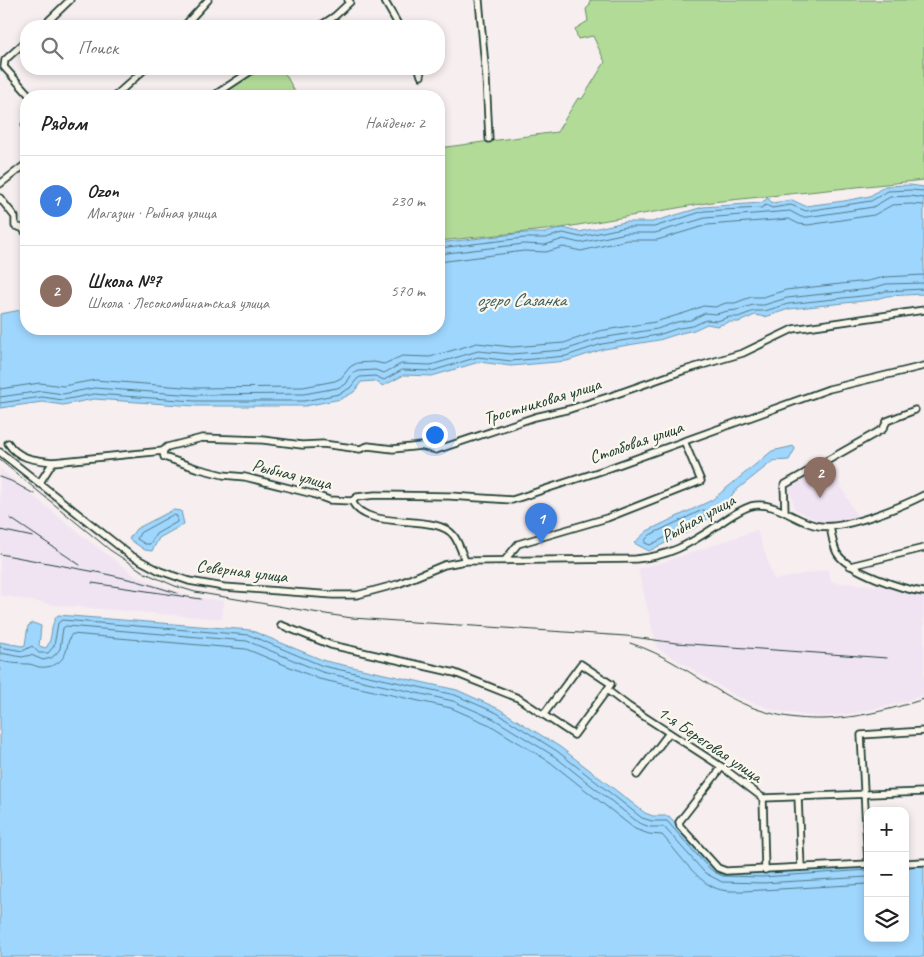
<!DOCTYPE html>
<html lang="ru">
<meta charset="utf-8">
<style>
:root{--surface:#fff;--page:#f6f6f6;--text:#222;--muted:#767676;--line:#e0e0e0;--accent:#1f6fb2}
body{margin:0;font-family:Caveat,sans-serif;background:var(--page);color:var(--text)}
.controls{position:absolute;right:15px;bottom:15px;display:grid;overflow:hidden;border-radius:10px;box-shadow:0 2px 8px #0003}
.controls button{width:45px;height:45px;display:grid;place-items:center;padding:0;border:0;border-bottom:1px solid var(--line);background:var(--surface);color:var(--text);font:25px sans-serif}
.you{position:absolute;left:434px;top:434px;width:18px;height:18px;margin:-12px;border:4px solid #fff;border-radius:50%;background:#1a73e8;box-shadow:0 0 0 8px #1a73e833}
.badge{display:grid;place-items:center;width:32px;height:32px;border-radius:50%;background:var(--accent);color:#fff;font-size:16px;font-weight:700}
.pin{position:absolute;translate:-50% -41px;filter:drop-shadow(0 1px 2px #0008)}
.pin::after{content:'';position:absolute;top:26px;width:18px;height:15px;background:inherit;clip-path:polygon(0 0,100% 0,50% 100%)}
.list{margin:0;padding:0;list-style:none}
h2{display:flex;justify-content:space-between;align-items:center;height:65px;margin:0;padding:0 20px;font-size:21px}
h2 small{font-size:16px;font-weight:400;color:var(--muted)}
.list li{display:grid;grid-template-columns:32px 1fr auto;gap:15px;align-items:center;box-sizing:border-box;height:90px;padding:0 20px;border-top:1px solid var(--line)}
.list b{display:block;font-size:19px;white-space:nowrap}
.list p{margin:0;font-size:16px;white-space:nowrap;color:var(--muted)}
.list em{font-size:16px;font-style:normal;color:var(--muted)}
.icon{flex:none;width:28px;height:28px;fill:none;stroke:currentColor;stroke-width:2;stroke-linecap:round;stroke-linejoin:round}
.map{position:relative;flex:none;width:924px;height:957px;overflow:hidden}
.search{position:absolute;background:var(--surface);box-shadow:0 2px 8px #0003;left:20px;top:20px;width:425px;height:55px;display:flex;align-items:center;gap:12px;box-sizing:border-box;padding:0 18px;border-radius:20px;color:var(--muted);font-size:19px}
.panel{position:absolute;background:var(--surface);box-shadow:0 2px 8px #0003;left:20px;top:90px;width:425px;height:245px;border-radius:20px}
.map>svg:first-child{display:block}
</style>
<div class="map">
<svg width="924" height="957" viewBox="0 0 924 957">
<rect width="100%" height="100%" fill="#f6eeef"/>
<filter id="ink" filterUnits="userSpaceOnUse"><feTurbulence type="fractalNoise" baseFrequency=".02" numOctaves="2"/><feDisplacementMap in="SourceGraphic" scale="10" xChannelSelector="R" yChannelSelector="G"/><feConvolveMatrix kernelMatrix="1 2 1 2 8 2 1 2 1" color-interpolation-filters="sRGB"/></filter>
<g filter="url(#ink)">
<g fill="#f0e4f3">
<path d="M831 466 857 517 822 523 795 509 789 486Z"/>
<path d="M0 469 76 531 134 575 187 596 224 601 222 619 55 605 0 595Z"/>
<path d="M757 530 774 580 828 569 831 582 902 588 924 595V695L896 704 854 713 820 717 777 711 738 697 657 648 638 569 667 561Z"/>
</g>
<g fill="#b2db98" stroke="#688c66">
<path d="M590 0H924V180L712 202 555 229 439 241V148L557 132 578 98 582 99 605 62 593 36 578 39 575 29 588 21 586 9 590 5Z"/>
<path d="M258 69H280L286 75 297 96H225L229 89Z"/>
</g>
<g fill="#9fd6fe" stroke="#6c99ad">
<path d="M910 185 924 187V294L887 296 872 300 789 309 765 317 755 315 739 322H729L717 326 707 324 694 330 681 333 659 340 604 349 567 361 511 366 479 362 432 376 404 375 383 386 375 381 361 382 354 392 341 399 305 406H195L94 399 63 405 42 402 0 408V314L26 309V329H439V243L524 233H544L563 228 579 232 625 222H652L703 207 761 203 768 198 772 203 792 200 805 206 844 201 870 196 885 186Z"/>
<path d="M794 446 795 449 789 460 773 461 734 492 722 509 688 532 649 551 634 543 647 531 712 500 772 451Z"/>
<path d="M173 510 181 511 184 524 159 538 152 551 145 550 129 539 136 529Z"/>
<path d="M58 615 250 630 325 661 457 690 499 709 560 747 645 813 653 816H669L717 868 744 873 868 865V938H905V867L924 866V957H0V642L22 646 25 645 28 626 33 623 41 626 39 646 46 648C54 638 49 624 58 615Z"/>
</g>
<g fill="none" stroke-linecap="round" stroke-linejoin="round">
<g stroke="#527a85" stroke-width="1">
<path d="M439 248 524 238H545L563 233 580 237 626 227H654L704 211 761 208 766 205 772 208 791 205 806 211 871 201 888 191 910 190 924 191"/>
<path d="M439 254 524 244 545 245 563 239 580 243 626 233H655L705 218 790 211 801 217H807L873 207 890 197 910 196 924 198"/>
<path d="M439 262 524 251 546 252 563 247 581 251 627 240H657L707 225 789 219 799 224 808 225 874 215 892 205 910 204 924 205"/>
<path d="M0 389 40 383 63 386 95 380 195 388 303 387 335 381 341 378 350 367 357 363 374 362 384 364 402 356 430 357 477 343 512 347 564 343 599 331 655 322 688 312 703 306 715 307 726 303H735L751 297H763L786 290 868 281 885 277 924 275"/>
<path d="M0 397 42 391 63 394 94 388 195 395 304 394 337 388 346 384 352 374 358 371 375 370 384 373 401 364 431 365 478 351 511 354 565 350 601 338 657 329 677 322 691 320 705 313 716 314 728 311 737 310 753 305H764L787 298 870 289 886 284 924 283"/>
<path d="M0 403 42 397 63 400 94 394 195 401H304L339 394 350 388 357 379 360 377 375 376 384 380 402 370 432 371 478 357 511 361 566 356 602 344 658 335 679 328 693 326 706 320 717 321 729 317H738L754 311H765L788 304 871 295 886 291 924 289"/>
<path d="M703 510 706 511V514L685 528 650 545 645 543V540L650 535Z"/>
<path d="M173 515 177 516V522L156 534 150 544H145L137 539 140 533Z"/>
<path d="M0 647 23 651 32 646 39 653H48L54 646 58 623 62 620 249 635 323 666 455 695 497 713 557 751 642 818 652 821H667L705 864 714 872 723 876 762 877 868 870"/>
<path d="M0 653 22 657 31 655 43 660 51 658 55 655 60 649 63 628 66 626 247 641 322 672 453 701 494 719 554 756 639 823 650 827H664L705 873 722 882 763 883 868 877"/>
<path d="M0 661C10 663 18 664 28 664 32 664 35 666 39 667 49 668 59 665 64 656 68 650 67 640 72 634L246 649 319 679 451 708 490 725 550 762 635 829 649 834 662 835C676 850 695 879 713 887 723 892 734 891 744 891L868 884"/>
</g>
<g stroke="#1f3d34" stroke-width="9">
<g id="minor">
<path d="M384 0 399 26"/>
<path d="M479 0 486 77 489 139"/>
<path d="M43 26 70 0"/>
<path d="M184 26 208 0"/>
<path d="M320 26 335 16 350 2 348 0"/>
<path d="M26 41 5 60 4 67 30 96"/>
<path d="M419 69 421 76"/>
<path d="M115 96 145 69"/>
<path d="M213 96 254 69"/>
<path d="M25 125 26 127"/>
<path d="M0 184 26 164"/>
<path d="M0 198 15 217V226L22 228 26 233"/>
<path d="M8 443C18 459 35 460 53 462"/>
<path d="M163 451 167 447 202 438 263 440 302 445 323 444 360 449 368 446 393 449 421 446 436 450 535 417 570 409 611 396 685 370 743 353 793 329 924 310"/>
<path d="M0 452 130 555 160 571 189 581 224 587 333 595H357L398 584 444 565 465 561 636 559C669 556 688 545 715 527 726 519 739 510 751 506 776 500 796 523 819 526 844 530 901 507 924 495"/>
<path d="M39 484 53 462 163 451 164 457 196 468 223 475 245 477 313 494 329 500 352 501C366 533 436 511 454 536 459 543 462 553 465 561"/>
<path d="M352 501 357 497 375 495 450 496 512 500 604 470 829 389 924 366"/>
<path d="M785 512 784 485 883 429 887 421 915 410"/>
<path d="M830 527C832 535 833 546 837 553 847 571 904 590 924 592"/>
<path d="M505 560 518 544 607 518 701 481 684 441"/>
<path d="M850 566 924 548"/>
<path d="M281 625 331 645 455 673 518 698 574 735 607 690"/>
<path d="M544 714 581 664 611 684 607 690 628 706 722 767 763 798 924 792"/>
<path d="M722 767 679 822 680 826 718 868 726 871 868 864 861 735 924 731"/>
<path d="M637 775 669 733"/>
<path d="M798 797 801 867"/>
<path d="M763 798 765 870"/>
<path d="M905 863 924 862"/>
</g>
</g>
<use href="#minor" stroke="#fbf7ec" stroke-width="5.5"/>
<g stroke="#1f3d34" stroke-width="1">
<path d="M0 460 110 550 145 573 175 586 195 592 319 613 352 618 626 636 676 643 887 658"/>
<path d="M0 477 11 481 34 494"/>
<path d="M10 518 80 565"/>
<path d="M0 530 33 537"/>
<path d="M0 554 101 573 137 581 177 593"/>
<path d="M92 583 201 599"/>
<path d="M630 643C665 654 693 675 724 694 790 732 855 721 924 699"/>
</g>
</g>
</g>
<g text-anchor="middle" stroke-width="4.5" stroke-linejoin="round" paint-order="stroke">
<g font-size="18" fill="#1f3d34" stroke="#fbf7ec">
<text transform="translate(542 401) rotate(-17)" y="6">Тростниковая улица</text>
<text transform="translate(636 442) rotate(-19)" y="6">Столбовая улица</text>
<text transform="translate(292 474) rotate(14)" y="6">Рыбная улица</text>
<text transform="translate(698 518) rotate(-29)" y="6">Рыбная улица</text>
<text transform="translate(242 571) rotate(7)" y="6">Северная улица</text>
<text transform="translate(710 744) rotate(34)" y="6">1-я Береговая улица</text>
</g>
<g font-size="19" font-style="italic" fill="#395c5c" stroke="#fbf7ec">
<text x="521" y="306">озеро Сазанка</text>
</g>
</g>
</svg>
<div class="controls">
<button>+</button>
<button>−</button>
<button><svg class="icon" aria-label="layers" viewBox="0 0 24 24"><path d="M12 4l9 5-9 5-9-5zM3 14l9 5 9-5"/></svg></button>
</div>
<div class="you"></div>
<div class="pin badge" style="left:541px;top:544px;background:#3f7fe0">1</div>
<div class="pin badge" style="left:820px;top:498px;background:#8d6e63">2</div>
<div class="search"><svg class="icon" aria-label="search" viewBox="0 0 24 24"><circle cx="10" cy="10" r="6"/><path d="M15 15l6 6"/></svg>Поиск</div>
<section class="panel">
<h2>Рядом<small>Найдено: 2</small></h2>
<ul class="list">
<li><span class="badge" style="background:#3f7fe0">1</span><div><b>Ozon</b><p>Магазин · Рыбная улица</p></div><em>230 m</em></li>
<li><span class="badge" style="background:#8d6e63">2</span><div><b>Школа №7</b><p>Школа · Лесокомбинатская улица</p></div><em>570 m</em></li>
</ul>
</section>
</div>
